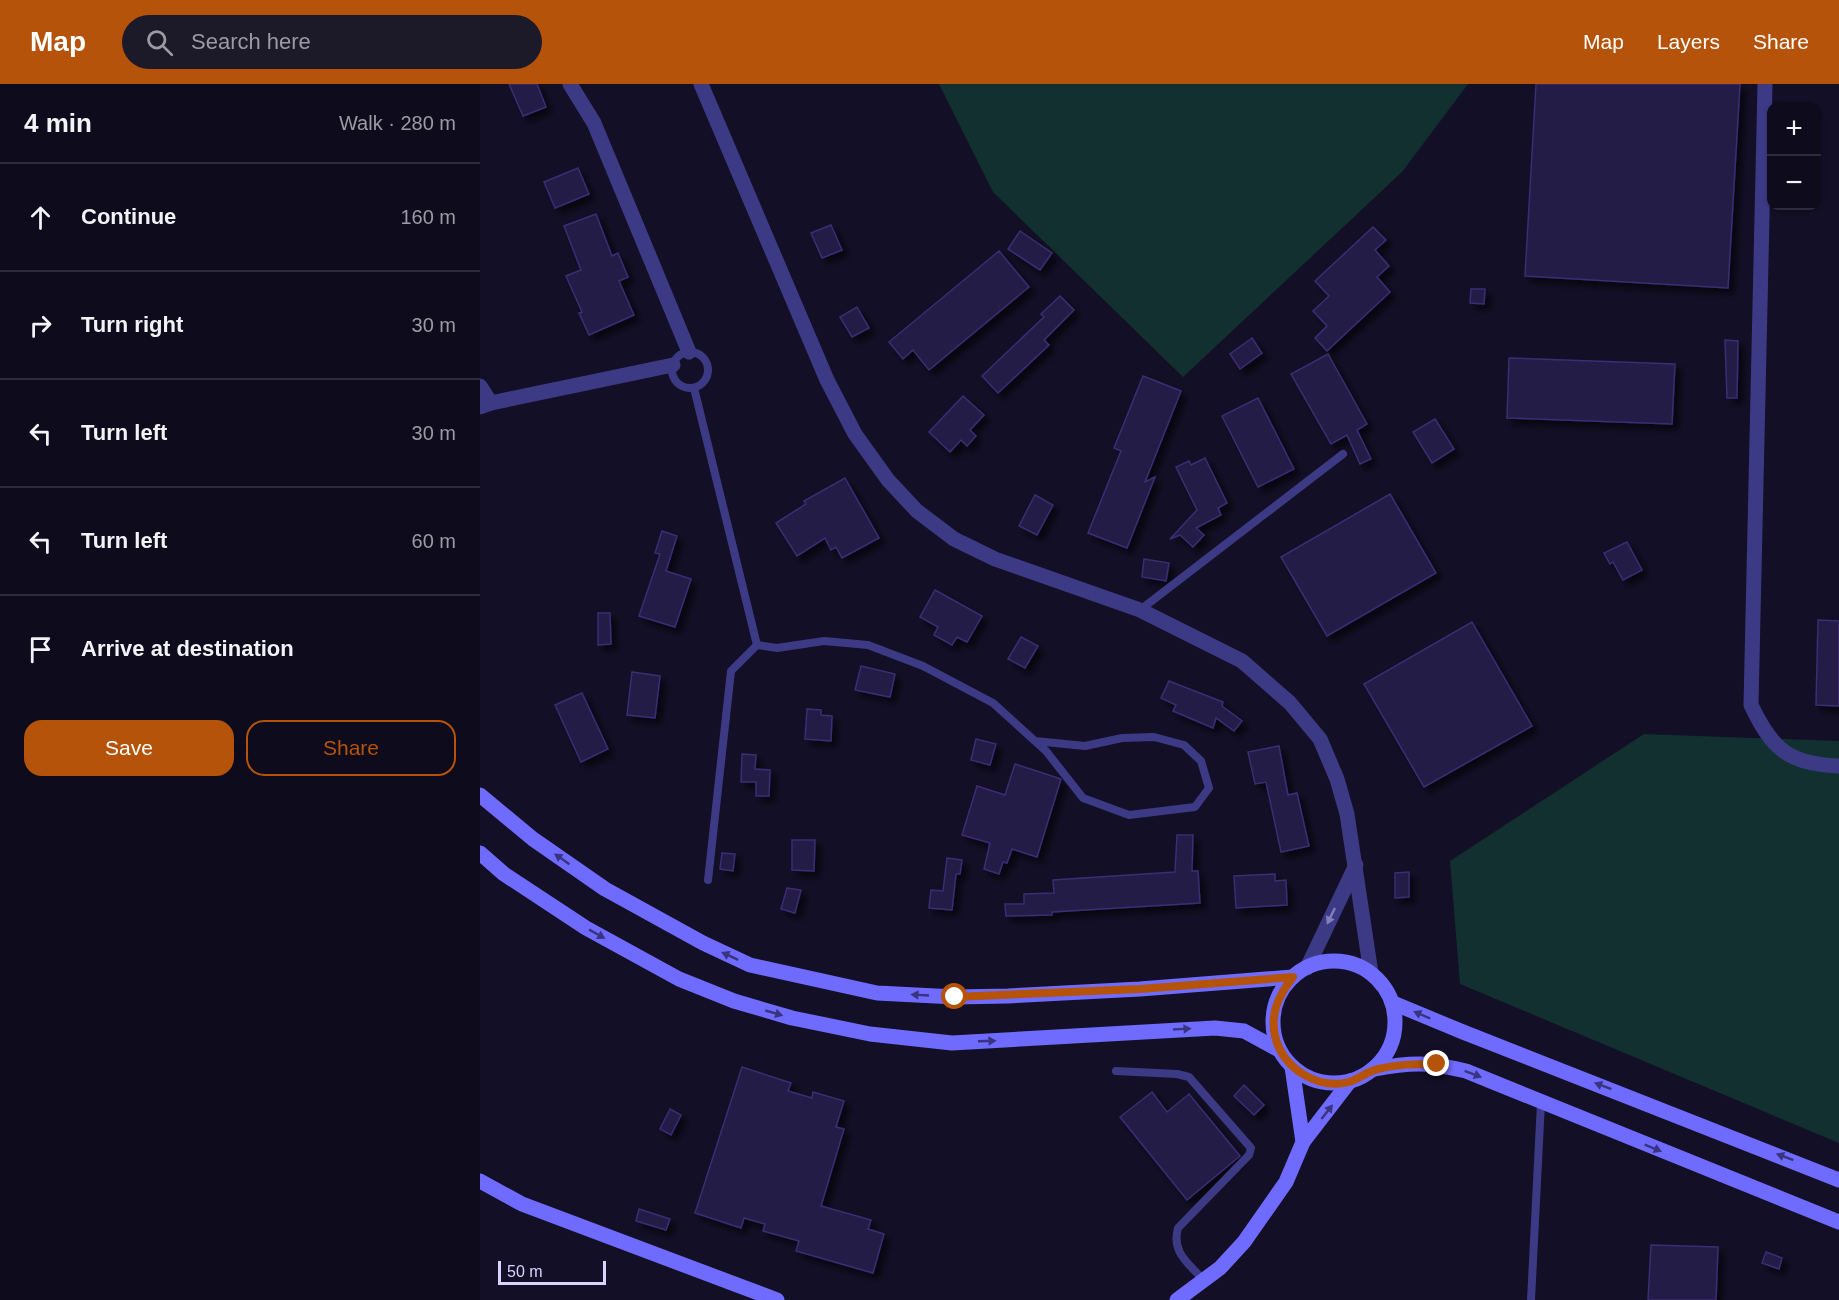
<!DOCTYPE html>
<meta charset="utf-8">
<style>
:root{--surface:#0e0b1c;--page:#1c1929;--text:#f1f3f6;--muted:#9b9ba3;--line:#2e2b3b;--accent:#b45309}
body{margin:0;font-family:Arial,sans-serif;background:var(--page);color:var(--text)}
.controls{position:absolute;right:18px;top:18px;display:grid;overflow:hidden;border-radius:12px;box-shadow:0 2px 4px #0004}
.controls button{width:54px;height:54px;display:grid;place-items:center;padding:0;border:0;border-bottom:2px solid var(--line);background:var(--surface);color:var(--text);font:30px sans-serif}
.scale{position:absolute;left:18px;bottom:15px;width:108px;box-sizing:border-box;padding-left:6px;border:3px solid #d9d4ff;border-top:0;font-size:16px;line-height:21px;white-space:nowrap;color:#d9d4ff;-webkit-text-stroke:4px #130f26;paint-order:stroke}
.stop{position:absolute;width:18px;height:18px;margin:-14px;border:4px solid #b45309;border-radius:50%;background:#fff}
.stop.end{background:#b45309;border-color:#fff;box-shadow:0 2px 6px #0008}
.list{margin:0;padding:0;list-style:none}
h2{display:flex;justify-content:space-between;align-items:center;height:78px;margin:0;padding:0 24px;font-size:26px}
h2 small{font-size:20px;font-weight:400;color:var(--muted)}
.list li{display:grid;grid-template-columns:39px 1fr auto;gap:18px;align-items:center;box-sizing:border-box;height:108px;padding:0 24px;border-top:2px solid var(--line)}
.list b{display:block;font-size:22px;white-space:nowrap}
.list em{font-size:20px;font-style:normal;color:var(--muted)}
.actions{display:flex;gap:12px;padding:18px 24px}
.actions a{flex:1;padding:14px 0;border:2px solid var(--accent);border-radius:18px;text-align:center;font-size:21px;color:var(--accent)}
.actions .main{background:var(--accent);color:#fff}
.icon{flex:none;width:33px;height:33px;fill:none;stroke:currentColor;stroke-width:2;stroke-linecap:round;stroke-linejoin:round}
.map{position:relative;flex:none;width:1359px;height:1216px;overflow:hidden}
header{display:flex;align-items:center;gap:36px;box-sizing:border-box;height:84px;padding:0 30px;background:var(--accent);color:#fff}
header strong{font-size:28px}
nav{display:flex;gap:33px;margin-inline-start:auto;font-size:21px}
.search{width:420px;height:54px;background:var(--page);display:flex;align-items:center;gap:15px;box-sizing:border-box;padding:0 21px;border-radius:33px;color:var(--muted);font-size:22px}
main{display:flex}
aside{flex:1;background:var(--surface)}
.map>svg:first-child{display:block}
</style>
<header>
<strong>Map</strong>
<div class="search"><svg class="icon" aria-label="search" viewBox="0 0 24 24"><circle cx="10" cy="10" r="6"/><path d="M15 15l6 6"/></svg>Search here</div>
<nav><a>Map</a><a>Layers</a><a>Share</a></nav>
</header>
<main>
<aside>
<h2>4 min<small>Walk · 280 m</small></h2>
<ul class="list">
<li><svg class="icon" aria-label="ahead" viewBox="0 0 24 24"><path d="M12 20V5M6 11l6-6 6 6"/></svg><div><b>Continue</b></div><em>160 m</em></li>
<li><svg class="icon" aria-label="right" viewBox="0 0 24 24"><path d="M7 20v-9h11M14 6l5 5-5 5"/></svg><div><b>Turn right</b></div><em>30 m</em></li>
<li><svg class="icon" aria-label="left" viewBox="0 0 24 24"><path d="M17 20v-9H6M10 6l-5 5 5 5"/></svg><div><b>Turn left</b></div><em>30 m</em></li>
<li><svg class="icon" aria-label="left" viewBox="0 0 24 24"><path d="M17 20v-9H6M10 6l-5 5 5 5"/></svg><div><b>Turn left</b></div><em>60 m</em></li>
<li><svg class="icon" aria-label="arrive" viewBox="0 0 24 24"><path d="M6 21V4h12l-3 4 3 4H6"/></svg><div><b>Arrive at destination</b></div></li>
</ul>
<div class="actions"><a class="main">Save</a><a>Share</a></div>
</aside>
<div class="map">
<svg width="1359" height="1216" viewBox="0 0 1359 1216">
<defs>
<filter id="shadow"><feDropShadow dx="5.5" dy="5.5" stdDeviation="3" flood-color="#0009"/></filter>
</defs>
<rect width="100%" height="100%" fill="#130f26"/>
<g fill="#12302f">
<path d="M459 0H988L922 88 703 293 513 108Z"/>
<path d="M1164 650 1359 657V1059L980 900 970 777Z"/>
</g>
<g fill="#241b47" stroke="#3b2d73" stroke-width="1.5" filter="url(#shadow)">
<path d="M29 0H57L66 23 43 32Z"/>
<path d="M1056 0H1260L1248 204 1045 192Z"/>
<path d="M98 84 109 110 75 124 64 98Z"/>
<path d="M116 130 132 172 138 169 148 193 139 197 154 231 109 251 99 229 102 228 86 192 101 186 84 142Z"/>
<path d="M351 141 362 166 342 174 331 149Z"/>
<path d="M893 143 906 156 895 166 909 182 897 193 910 208 847 267 835 254 847 242 833 227 849 212 835 197Z"/>
<path d="M540 147 572 169 560 186 528 165Z"/>
<path d="M519 167 549 203 449 286 433 266 423 275 409 258Z"/>
<path d="M991 205H1005L1004 220 990 219Z"/>
<path d="M580 212 594 226 564 256 569 261 518 309 502 292 564 233 561 230Z"/>
<path d="M377 223 389 244 372 253 360 233Z"/>
<path d="M772 254 782 269 760 285 750 270Z"/>
<path d="M1245 256 1258 257 1257 314H1247Z"/>
<path d="M848 270 887 340 877 346 891 375 880 380 867 351 851 360 811 290Z"/>
<path d="M1029 274 1195 280 1192 340 1027 334Z"/>
<path d="M663 292 701 307 665 398 675 393 647 464 608 449 641 367 634 364Z"/>
<path d="M483 312 504 331 490 346 496 352 487 362 481 356 470 368 449 348Z"/>
<path d="M778 314 814 385 778 403 742 332Z"/>
<path d="M955 335 974 365 952 379 933 348Z"/>
<path d="M725 374 747 419 738 424 741 431 716 444 724 451 713 463 700 451 690 455 717 426 696 383 709 377 711 381Z"/>
<path d="M365 394 399 454 362 474 356 463 351 466 345 454 317 472 296 439 326 420 324 417Z"/>
<path d="M910 410 956 489 847 552 801 473Z"/>
<path d="M555 411 573 421 557 451 539 442Z"/>
<path d="M182 447 197 452 186 487 211 495 195 543 159 532 180 470 175 469Z"/>
<path d="M1147 458 1162 486 1143 496 1133 478 1130 480 1124 469Z"/>
<path d="M664 475 689 479 686 497 662 493Z"/>
<path d="M455 506 502 532 487 558 477 553 472 561 454 551 458 543 440 533Z"/>
<path d="M118 529H130L131 560 118 561Z"/>
<path d="M1338 536 1359 537V622L1336 621Z"/>
<path d="M992 538 1052 642 944 703 884 600Z"/>
<path d="M541 553 558 562 545 584 528 575Z"/>
<path d="M381 582 415 590 410 613 375 606Z"/>
<path d="M152 588 180 592 175 634 147 631Z"/>
<path d="M689 597 743 618 742 622 762 637 754 647 736 634 733 644 693 627 696 621 681 614Z"/>
<path d="M102 609 128 665 101 678 75 621Z"/>
<path d="M327 625 341 626V631L352 632 351 657 325 655Z"/>
<path d="M496 655 516 660 510 681 491 676Z"/>
<path d="M799 662 808 711 817 709 829 762 801 768 786 698 775 700 768 668Z"/>
<path d="M262 670 276 671 275 685 290 686 289 712H276V698H261Z"/>
<path d="M535 680 581 695 557 773 532 765 527 779 523 778 519 790 504 785 510 759 482 751 497 702 525 711Z"/>
<path d="M697 751H713L712 787H718L720 819 572 828V831L526 832 525 820H544V810L574 809 573 796 695 788Z"/>
<path d="M312 756H335L334 787 312 786Z"/>
<path d="M242 769 255 770 253 787 240 785Z"/>
<path d="M467 774 482 776 480 790H476L472 826 449 824 451 806 463 807Z"/>
<path d="M929 788V813L915 814V789Z"/>
<path d="M795 790V797L806 796 807 821 756 824 754 792Z"/>
<path d="M307 804 321 806 315 829 301 825Z"/>
<path d="M262 983 311 999 308 1007 332 1014 333 1008 364 1017 356 1043 364 1045 341 1122 391 1136 388 1145 404 1150 393 1189 316 1167 319 1157 283 1147 285 1140 264 1134 261 1144 215 1129Z"/>
<path d="M764 1001 784 1021 774 1031 754 1012Z"/>
<path d="M672 1008 687 1028 709 1010 760 1072 707 1116 640 1033Z"/>
<path d="M190 1025 201 1031 191 1051 180 1045Z"/>
<path d="M159 1125 190 1135 186 1146 156 1137Z"/>
<path d="M1171 1161 1238 1163 1236 1216H1168Z"/>
<path d="M1286 1168 1302 1174 1299 1185 1282 1179Z"/>
</g>
<g fill="none" stroke-linecap="round" stroke-linejoin="round">
<g stroke="#3d3a85" stroke-width="8">
<circle cx="210" cy="286" r="18"/>
<path d="M214 304 277 561 297 564 344 557 388 561 443 582 513 619 566 667 603 714 649 731 715 723 729 704 721 677 704 661 674 653 642 654 605 662 555 657"/>
<path d="M660 526 863 370"/>
<path d="M228 796 251 587 277 561"/>
<path d="M636 987 697 990 709 993 771 1064 769 1071 698 1144C691 1169 709 1179 724 1197"/>
<path d="M1051 1216 1061 1019"/>
</g>
<g stroke="#3d3a85" stroke-width="15">
<path d="M90 0 114 39 209 268"/>
<path d="M221 0 347 296 375 350 408 396 437 427 474 455 515 475 660 526 762 577 810 619 840 655 857 695 867 730 891 889"/>
<path d="M1285 0 1271 621C1292 665 1308 680 1359 682"/>
<path d="M0 302 11 319"/>
<path d="M0 323 11 319 193 281"/>
<path d="M827 884 876 781"/>
</g>
<g stroke="#6f6bff" stroke-width="15">
<path d="M0 711 53 755 125 805 223 859 270 881 397 909 475 913 528 912 660 905 813 893"/>
<path d="M0 769 24 790 106 844 199 895 254 917 312 934 390 950 472 959 735 944 764 947 799 966"/>
<circle cx="854" cy="938" r="61"/>
<path d="M913 919 983 948 1359 1096"/>
<path d="M812 983 823 1058"/>
<path d="M894 985C932 978 948 978 986 987L1359 1138"/>
<path d="M0 1097 42 1120 297 1216"/>
<path d="M697 1216 740 1184 764 1158 806 1098 823 1058 870 997"/>
</g>
</g>
<defs><path id="oneway-solid" d="M-6-.8H1V-3.2L6.5 0L1 3.2V.8H-6Z" transform="scale(1.5)"/></defs>
<g fill="#38347d">
<use href="#oneway-solid" transform="translate(82 775) rotate(-145)"/>
<use href="#oneway-solid" transform="translate(117 850) rotate(29)"/>
<use href="#oneway-solid" transform="translate(250 872) rotate(-155)"/>
<use href="#oneway-solid" transform="translate(440 911) rotate(-177)"/>
<use href="#oneway-solid" transform="translate(294 929) rotate(16)"/>
<use href="#oneway-solid" transform="translate(942 931) rotate(-157)"/>
<use href="#oneway-solid" transform="translate(702 945) rotate(-3)"/>
<use href="#oneway-solid" transform="translate(507 957) rotate(-2)"/>
<use href="#oneway-solid" transform="translate(993 990) rotate(21)"/>
<use href="#oneway-solid" transform="translate(1123 1002) rotate(-159)"/>
<use href="#oneway-solid" transform="translate(847 1028) rotate(-52)"/>
<use href="#oneway-solid" transform="translate(1173 1064) rotate(22)"/>
<use href="#oneway-solid" transform="translate(1305 1073) rotate(-159)"/>
</g>
<use fill="#837fbc" href="#oneway-solid" transform="translate(851 832) rotate(116)"/>
<g fill="none" stroke-linecap="round" stroke-linejoin="round">
<path stroke="#b45309" stroke-width="8" d="M475 913 660 905 813 893C798 912 789 931 796 956 805 985 838 1006 869 998 879 995 888 987 898 985 918 980 937 980 957 980"/>
</g>
</svg>
<div class="controls">
<button>+</button>
<button>−</button>
</div>
<div class="scale">50 m</div>
<div class="stop" style="left:475px;top:913px"></div>
<div class="stop end" style="left:957px;top:980px"></div>
</div>
</main>
